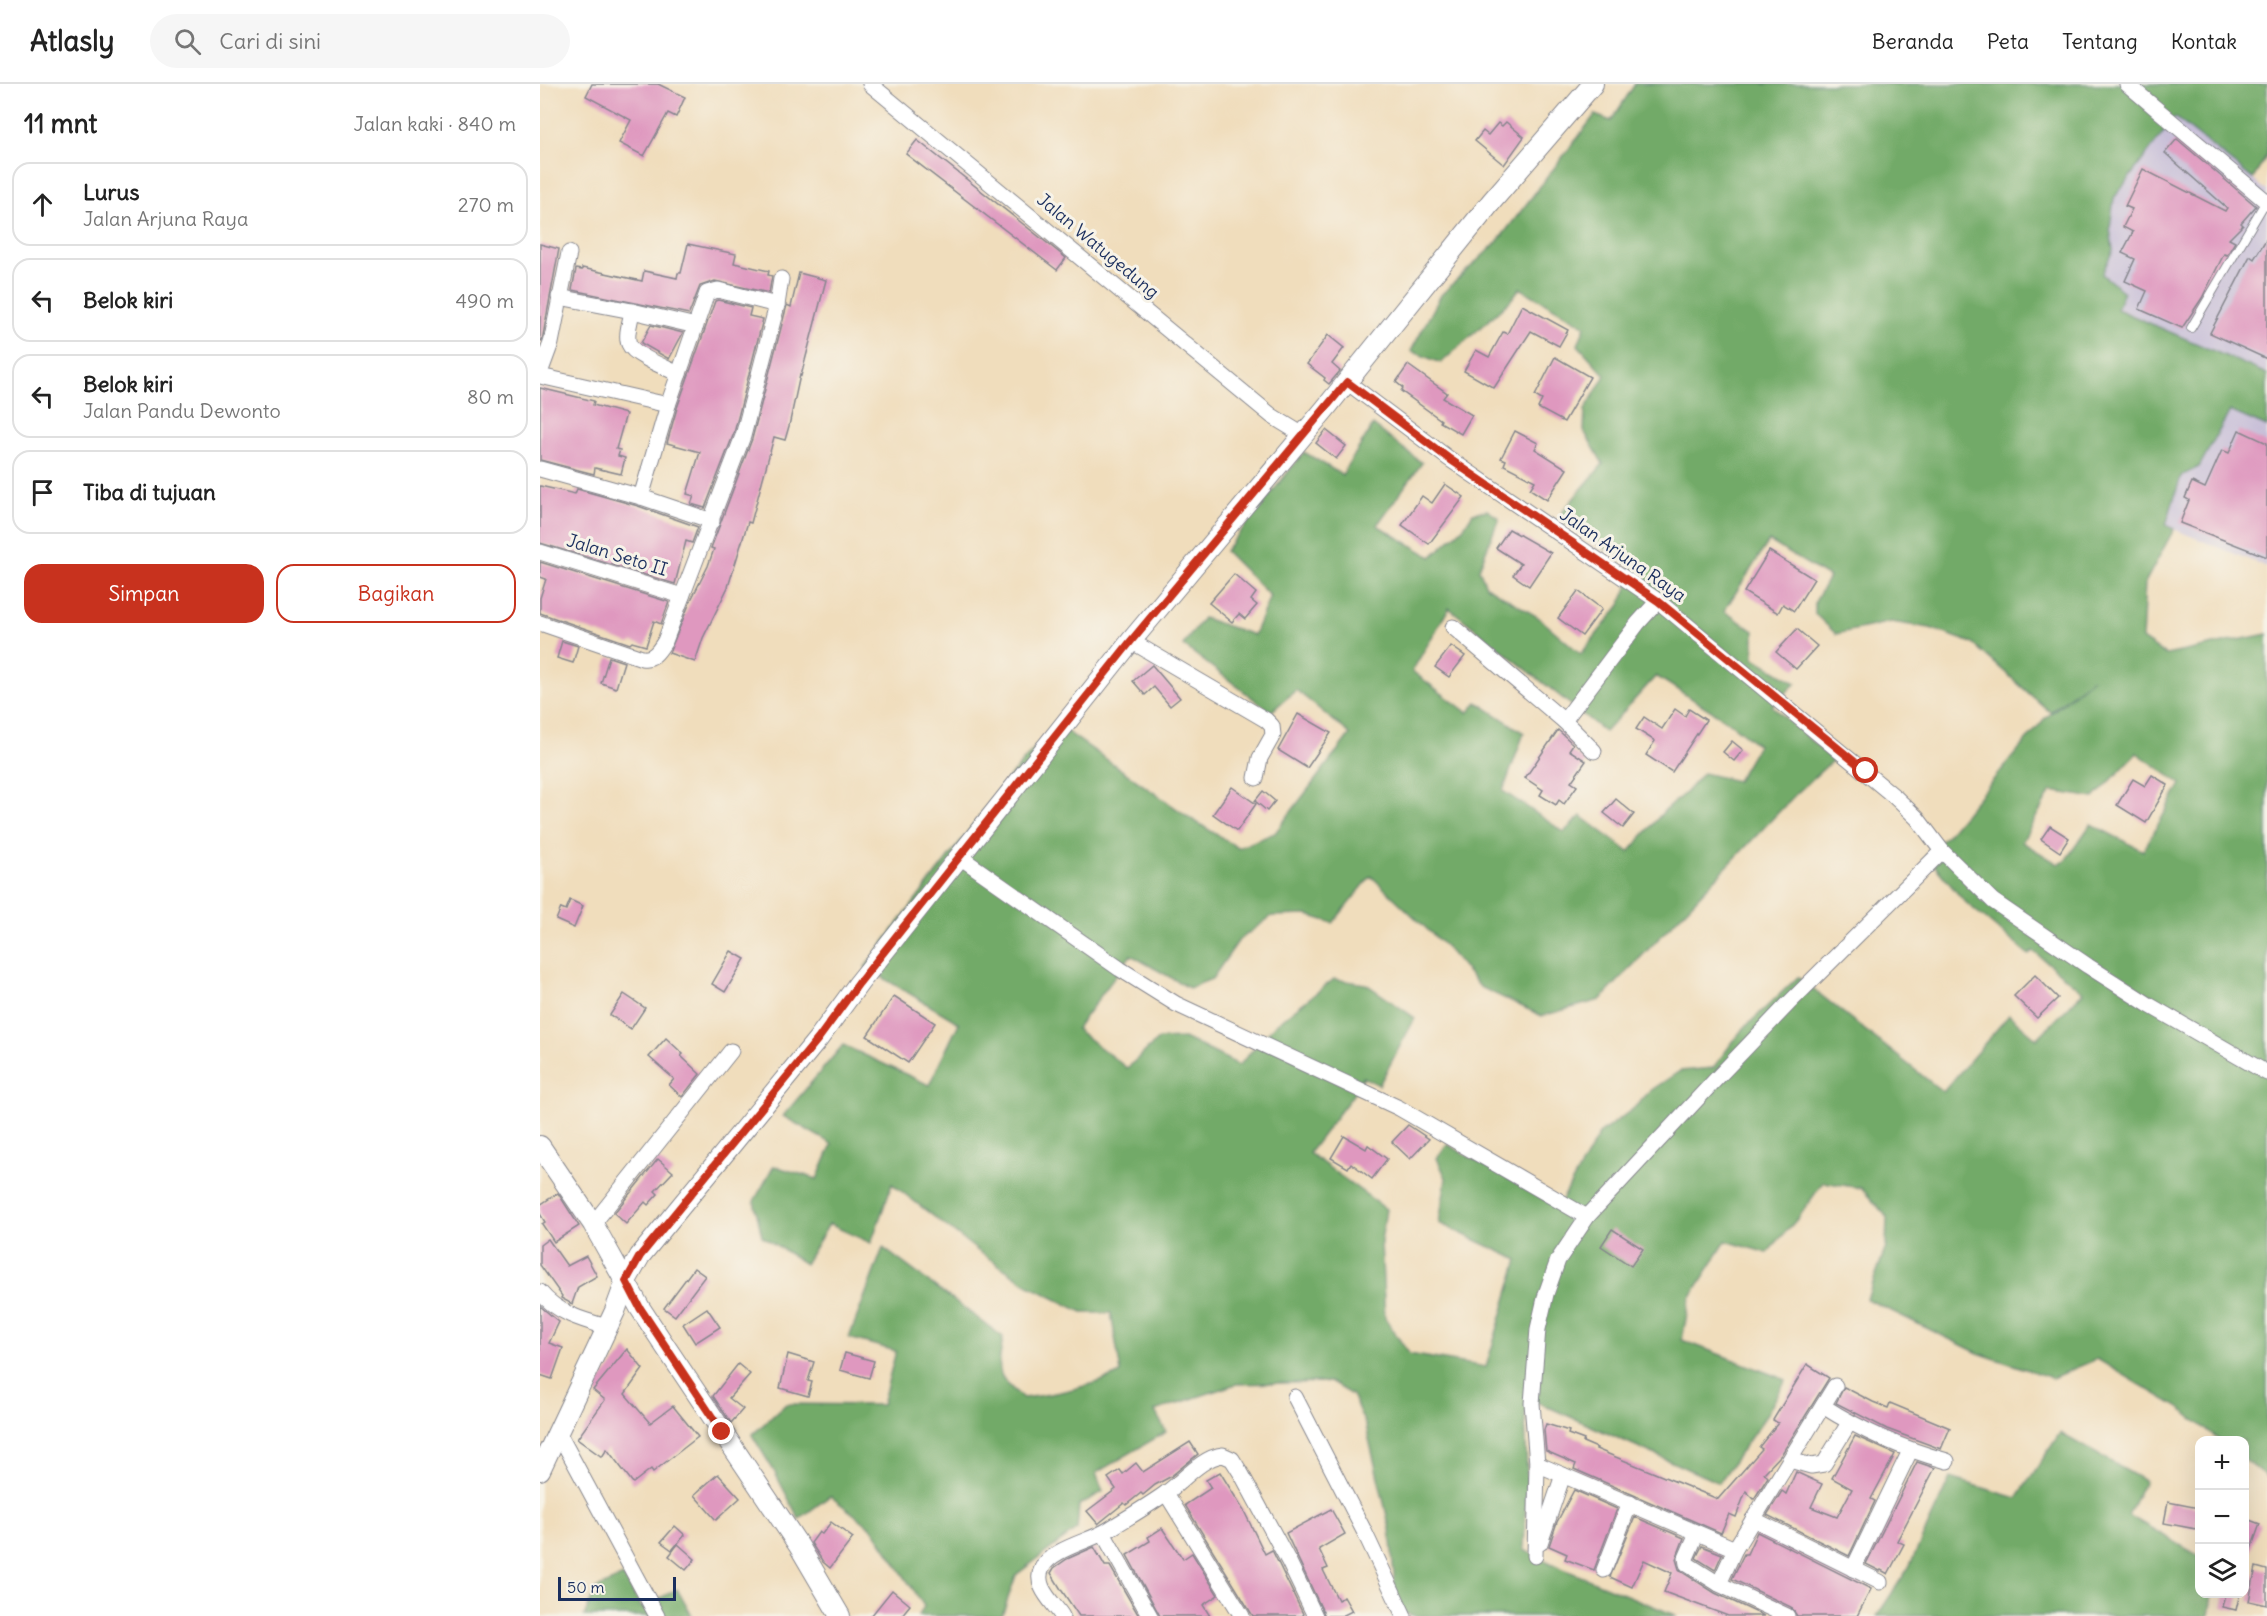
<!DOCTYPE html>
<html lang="id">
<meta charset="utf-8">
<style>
:root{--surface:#fff;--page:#f6f6f6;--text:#222;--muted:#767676;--line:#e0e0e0;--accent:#c8321e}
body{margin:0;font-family:Delius,sans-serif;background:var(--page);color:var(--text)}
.controls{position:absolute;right:18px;bottom:18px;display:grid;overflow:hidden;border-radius:12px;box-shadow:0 6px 24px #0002}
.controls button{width:54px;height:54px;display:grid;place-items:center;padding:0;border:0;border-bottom:2px solid var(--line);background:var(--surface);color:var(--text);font:30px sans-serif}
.scale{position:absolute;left:18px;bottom:15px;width:118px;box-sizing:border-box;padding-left:6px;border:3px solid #1b2f5e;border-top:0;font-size:16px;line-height:21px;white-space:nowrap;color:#1b2f5e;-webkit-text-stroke:4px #f7f3e8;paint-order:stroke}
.stop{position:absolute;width:18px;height:18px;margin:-14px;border:4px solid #c8321e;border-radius:50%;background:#fff}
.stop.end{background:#c8321e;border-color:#fff;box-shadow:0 2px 6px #0008}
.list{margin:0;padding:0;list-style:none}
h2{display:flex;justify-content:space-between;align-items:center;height:78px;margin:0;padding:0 24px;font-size:26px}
h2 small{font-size:20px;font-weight:400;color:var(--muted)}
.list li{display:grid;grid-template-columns:39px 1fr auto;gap:18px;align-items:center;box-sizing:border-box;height:84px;margin:0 12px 12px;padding:0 12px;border:2px solid var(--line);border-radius:18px}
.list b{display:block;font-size:22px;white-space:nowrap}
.list p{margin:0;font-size:20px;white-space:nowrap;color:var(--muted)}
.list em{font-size:20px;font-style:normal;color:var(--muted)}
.actions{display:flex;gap:12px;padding:18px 24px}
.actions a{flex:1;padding:14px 0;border:2px solid var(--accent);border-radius:18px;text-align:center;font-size:21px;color:var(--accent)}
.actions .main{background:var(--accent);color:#fff}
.icon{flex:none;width:33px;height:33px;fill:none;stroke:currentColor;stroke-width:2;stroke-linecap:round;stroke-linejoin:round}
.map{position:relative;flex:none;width:1727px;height:1532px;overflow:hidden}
header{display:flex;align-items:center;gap:36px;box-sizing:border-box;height:84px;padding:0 30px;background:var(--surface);border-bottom:2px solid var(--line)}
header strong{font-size:28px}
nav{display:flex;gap:33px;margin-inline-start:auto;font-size:21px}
.search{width:420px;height:54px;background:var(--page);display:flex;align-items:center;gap:15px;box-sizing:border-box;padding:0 21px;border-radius:33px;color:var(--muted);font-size:22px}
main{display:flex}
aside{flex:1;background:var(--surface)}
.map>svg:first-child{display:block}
</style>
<header>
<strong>Atlasly</strong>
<div class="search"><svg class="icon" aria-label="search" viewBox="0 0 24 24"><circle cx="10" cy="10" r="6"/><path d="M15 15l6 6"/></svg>Cari di sini</div>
<nav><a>Beranda</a><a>Peta</a><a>Tentang</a><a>Kontak</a></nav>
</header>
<main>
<aside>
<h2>11 mnt<small>Jalan kaki · 840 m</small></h2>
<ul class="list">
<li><svg class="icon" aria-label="ahead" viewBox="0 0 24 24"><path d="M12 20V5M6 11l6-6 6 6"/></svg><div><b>Lurus</b><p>Jalan Arjuna Raya</p></div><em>270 m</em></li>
<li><svg class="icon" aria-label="left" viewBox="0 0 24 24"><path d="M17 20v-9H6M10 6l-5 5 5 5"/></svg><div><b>Belok kiri</b></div><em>490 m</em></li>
<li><svg class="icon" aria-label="left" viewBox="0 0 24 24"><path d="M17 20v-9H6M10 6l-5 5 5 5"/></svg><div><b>Belok kiri</b><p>Jalan Pandu Dewonto</p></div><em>80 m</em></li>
<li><svg class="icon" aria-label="arrive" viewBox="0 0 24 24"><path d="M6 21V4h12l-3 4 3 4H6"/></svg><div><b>Tiba di tujuan</b></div></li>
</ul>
<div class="actions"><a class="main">Simpan</a><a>Bagikan</a></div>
</aside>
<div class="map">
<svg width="1727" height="1532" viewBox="0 0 1727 1532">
<rect width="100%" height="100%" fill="#f7f3e8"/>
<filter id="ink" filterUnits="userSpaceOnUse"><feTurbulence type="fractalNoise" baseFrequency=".0167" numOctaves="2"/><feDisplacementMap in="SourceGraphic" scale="12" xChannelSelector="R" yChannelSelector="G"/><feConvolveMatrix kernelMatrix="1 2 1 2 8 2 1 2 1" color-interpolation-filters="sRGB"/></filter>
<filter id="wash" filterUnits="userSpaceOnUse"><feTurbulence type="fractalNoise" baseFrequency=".008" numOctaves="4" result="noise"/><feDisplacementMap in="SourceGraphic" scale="24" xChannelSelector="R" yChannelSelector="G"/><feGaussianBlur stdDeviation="1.35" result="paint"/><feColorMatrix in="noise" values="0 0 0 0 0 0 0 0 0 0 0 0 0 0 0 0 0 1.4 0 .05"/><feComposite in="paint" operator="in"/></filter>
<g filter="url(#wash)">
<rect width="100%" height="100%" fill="#f0ddbc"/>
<g fill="#c8bfd8">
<path d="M1635 32 1727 107V290L1577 224 1562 190 1573 166 1570 144 1574 114Z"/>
<path d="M1690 327 1727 343V483L1626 442 1641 392 1659 383Z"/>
</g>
<g fill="#72aa67" stroke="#466c62" stroke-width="1.5" fill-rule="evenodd">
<path d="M1095 0H1727V71L1713 95 1635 33 1574 114 1570 144 1573 166 1562 190 1584 208 1577 225 1727 290V343L1690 327 1659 383 1641 392 1626 441 1634 445 1605 499 1602 555 1626 571 1727 550V1393L1705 1376 1704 1356H1680L1638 1323 1557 1275 1512 1294 1438 1269 1327 1215 1346 1163 1347 1133 1321 1104 1283 1098 1259 1133 1227 1169 1186 1157 1150 1214 1142 1256 1246 1296 1225 1333 1179 1399 997 1318 985 1329 987 1391 984 1466 1021 1484 1137 1532H877L857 1528 850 1445 826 1342 812 1311 790 1298 696 1300 615 1327 626 1348 556 1389 563 1408 539 1421 537 1445 476 1491 462 1532H379L384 1522 333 1445 290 1412 259 1435 234 1387 212 1351 246 1320 342 1321 356 1267 309 1254 343 1164 463 1253C458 1287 454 1291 483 1314 518 1310 549 1303 581 1289L571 1229H544L490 1202 438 1167 352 1100 331 1159 289 1140 265 1180 222 1152 214 1117 234 1082 277 1095 292 1060 243 1032 303 961 389 1001 419 939 325 883 471 691 516 640 653 736 698 764 735 749 810 650 756 606 731 628 643 561 663 534 714 551 730 512 685 467 764 368 802 391 833 341 882 379 837 441 891 473 924 443 933 429 947 426 959 434 939 485 946 502 998 533 1041 570 1080 521 1095 484 1020 436 1023 427 1063 380 1044 347 1045 326 1065 291 1038 261 1045 242 980 204 970 217 901 279 871 267 901 211 958 157 1055 31 1071 37ZM1229 457 1289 493 1275 518V530L1296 550 1351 538 1390 544 1432 559 1510 628 1553 594 1505 634 1407 751 1386 771 1423 816 1489 871 1493 867 1543 908 1497 955 1469 931 1403 1008 1258 893 1201 947 1173 984 1140 987 1110 1007 1094 1024 1059 1050 1018 1123 907 1060 897 1074 906 1094 899 1139 978 1176 946 1283 869 1270 845 1234 841 1158 846 1125 769 1069 812 1012 823 993 839 1001 875 934 826 900 794 895 735 941 699 981 644 954 619 955 587 984 536 945 591 871 649 904 672 895 699 856 732 832 767 831 793 839 831 792 908 865 940 903 1002 932 1060 916 1255 711 1293 676 1232 622 1256 599 1214 574V547L1184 527ZM909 524 1065 648 1116 592 1186 636 1218 661 1197 697 1163 689 1146 708 1124 727 1089 768 1041 732 1024 748 963 707 984 649 937 618 928 629 872 587ZM1597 669 1641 700 1603 767 1551 740 1525 777 1518 780 1482 758 1511 707 1554 714Z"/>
<path d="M1520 1349 1605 1397 1588 1431 1659 1472 1660 1510H1672L1669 1532H1337L1369 1483 1410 1394 1477 1414Z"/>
<path d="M83 1492 102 1524 137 1505 152 1532H44L56 1505Z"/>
</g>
<g id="blocks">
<g fill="#df98bf">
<path d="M52 0H118L145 13 136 33 128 29 104 72 79 59 91 36 46 12Z"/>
<path d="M966 38 984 53 964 81 935 57 943 47 948 51 958 39 962 42Z"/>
<path d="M1637 55 1716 122 1701 139 1703 141 1689 155 1695 158 1687 171 1684 170 1662 214 1642 244 1599 225 1607 207 1585 197 1595 175 1582 169 1593 148 1583 143 1592 125 1585 122 1603 85 1685 127 1687 124 1625 69Z"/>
<path d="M377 56 526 174 517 186 366 70Z"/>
<path d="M1727 154V275L1670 249 1710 172 1714 175Z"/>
<path d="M0 160 19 165 2 257 0 256Z"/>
<path d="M148 160 196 170 194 179 229 187 228 191 232 192 229 209 175 197 160 202 149 230 32 206 36 185 42 186V184L102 197 104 187 137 194 138 189H141Z"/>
<path d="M259 189 286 196 261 292 260 291 249 342 245 356 234 353 211 439 208 438 188 503 163 554 155 578 129 569 151 516 168 482 174 465 171 464 212 355 247 221 251 223Z"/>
<path d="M178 216 211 224 209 232 223 235 194 349 165 424 151 420 154 412 147 410 160 368 127 359 137 324 175 217Z"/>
<path d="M982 221 1028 246 1019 262 991 247 954 304 924 287 936 266 949 273 963 248 967 250Z"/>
<path d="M111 241 143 249 129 275 101 259Z"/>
<path d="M788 251 804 264 792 280 800 287 789 300 784 296 785 294 767 280Z"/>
<path d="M1015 273 1050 293 1024 338 998 324 1002 316 995 312Z"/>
<path d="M868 281 907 309 903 314 932 331 921 350 900 338 901 336 861 307 863 304 856 298Z"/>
<path d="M0 304 54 317 53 321 86 330 76 365 80 366 78 372 85 374 81 390 55 384 54 390 0 376Z"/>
<path d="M786 346 806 362 796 375 776 359Z"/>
<path d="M1699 346 1727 359V473L1640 439 1649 416 1645 414 1652 398 1665 404 1682 366 1689 369Z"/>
<path d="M975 347 998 359 995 365 1027 385 1007 416 990 405 995 397 964 381 966 376 961 374Z"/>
<path d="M905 400 924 413 889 460 862 441 882 412 892 419Z"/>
<path d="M0 402 35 410 37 405 98 422 158 443 152 459 146 457 135 500 0 459Z"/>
<path d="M969 445 1011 469 989 502 973 491 981 480 956 464Z"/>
<path d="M1229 467 1274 495 1254 527 1243 520 1238 529 1204 508Z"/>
<path d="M0 478 129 518 121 540 114 537 106 562 92 558 90 560 0 529V514L6 495 0 493Z"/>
<path d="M694 490 716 509 711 516 717 521 705 535 699 530 692 538 669 519Z"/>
<path d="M1038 507 1062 525 1042 552 1018 534Z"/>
<path d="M1257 545 1277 562 1256 585 1236 568Z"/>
<path d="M22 557 38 562 33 579 17 574Z"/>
<path d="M911 562 925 572 909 593 895 583Z"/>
<path d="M69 573 84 578 76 604 61 599Z"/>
<path d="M612 581 640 614 630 622 614 603 605 611 593 597Z"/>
<path d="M1135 625 1145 632 1149 625 1166 636 1132 688 1106 671 1115 657 1096 645 1104 633 1122 645Z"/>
<path d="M758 630 791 649 767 684 738 666Z"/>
<path d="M1018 646 1033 660 1029 666 1046 677 1031 698 1037 702 1024 720 1019 716 1016 721 1000 711 1003 706 985 694Z"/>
<path d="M1192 657 1203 666 1194 677 1183 668Z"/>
<path d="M1612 691 1628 701 1606 739 1577 721 1593 695 1605 702Z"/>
<path d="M692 703 716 720 697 747 673 730Z"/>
<path d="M723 707 735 717 727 727 715 717Z"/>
<path d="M1076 715 1094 730 1083 744 1064 729Z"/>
<path d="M1510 742 1529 754 1520 768 1501 755Z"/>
<path d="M30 816 43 822 34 844 16 836 21 824 26 826Z"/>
<path d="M191 867 205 875 185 908 172 900Z"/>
<path d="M1495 891 1518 914 1497 934 1474 912Z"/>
<path d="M84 910 105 924 91 945 70 931Z"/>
<path d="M354 912 395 939 368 979 327 952Z"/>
<path d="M126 954 143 970 141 972 160 990 142 1013 129 1001 134 995 109 973Z"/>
<path d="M868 1041 889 1055 870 1075 852 1058Z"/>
<path d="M804 1052 826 1065 828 1061 847 1075 832 1095 811 1079 808 1084 791 1074Z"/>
<path d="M118 1075 133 1088 115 1107 118 1110 108 1121 105 1118 86 1140 74 1129Z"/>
<path d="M18 1109 39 1142 14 1158 2 1140 5 1138 0 1130V1121Z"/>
<path d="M1072 1145 1103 1165 1091 1182 1061 1162Z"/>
<path d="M8 1155 27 1182 46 1172 57 1192 38 1203 32 1220 21 1214 22 1212 0 1181V1161Z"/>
<path d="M154 1184 165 1192 135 1232 124 1224Z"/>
<path d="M0 1222 19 1238 9 1259 23 1264 12 1295 0 1291Z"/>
<path d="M167 1224 180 1243 155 1259 143 1240Z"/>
<path d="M87 1265 103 1285 85 1310 110 1339 133 1322 158 1353 113 1388 111 1385 93 1399 67 1365 62 1373 37 1355 65 1316 53 1306Z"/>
<path d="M305 1269 334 1277 329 1294 300 1286Z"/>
<path d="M248 1270 274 1278 268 1297 272 1298 268 1312 240 1304Z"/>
<path d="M198 1280 210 1290 189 1314 203 1325 191 1339 173 1312Z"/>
<path d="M1267 1280 1289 1294 1241 1371 1224 1389 1228 1393 1214 1415 1206 1407 1196 1433 1189 1430 1181 1449 1034 1385 1036 1380 1006 1367 1004 1346 1006 1340 1029 1347 1028 1350 1044 1356 1043 1358 1057 1364 1056 1365 1178 1415 1222 1365 1219 1363 1238 1339 1233 1336Z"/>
<path d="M1304 1303 1333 1318 1348 1324 1350 1319 1410 1344 1401 1365 1347 1345 1296 1319Z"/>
<path d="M1315 1352 1355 1370 1331 1415 1335 1417 1309 1472 1227 1431 1242 1407 1246 1410 1256 1388 1282 1400 1271 1423 1297 1433 1312 1405 1292 1394Z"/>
<path d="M650 1358 658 1370 630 1393 615 1401 603 1411 601 1409 586 1421 584 1419 558 1440 547 1427 576 1405 568 1394 580 1386 583 1390 596 1379 603 1388Z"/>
<path d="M1377 1378 1395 1384 1357 1457 1364 1460 1348 1490 1341 1486 1340 1487 1326 1480Z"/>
<path d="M680 1388 704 1427 725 1470 732 1466 764 1532H713L645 1421 671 1404 666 1396Z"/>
<path d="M178 1390 200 1414 176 1436 154 1411Z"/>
<path d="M1034 1406 1077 1425 1054 1486 1025 1475 1027 1470 1009 1462 1017 1438Z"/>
<path d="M1628 1418 1659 1424 1656 1445 1624 1439Z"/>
<path d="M791 1425 805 1450 779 1465 788 1484 783 1486 798 1516 804 1513 812 1527 802 1532H785L746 1449Z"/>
<path d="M1095 1433 1144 1454 1136 1475 1139 1485 1142 1488 1175 1509 1224 1532H1188L1124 1508 1132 1489 1104 1476 1092 1503 1070 1493Z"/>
<path d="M1704 1434 1720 1440 1706 1479H1704Z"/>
<path d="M291 1438 313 1454 290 1484 283 1478 271 1459 279 1448 282 1450Z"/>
<path d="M135 1442 145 1451 132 1466 121 1458Z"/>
<path d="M622 1444 643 1475 652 1469 678 1511 663 1521 670 1532H620L587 1471 610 1457 608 1453Z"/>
<path d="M1217 1448 1331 1505 1317 1532H1257L1251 1523 1192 1495 1204 1470H1207Z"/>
<path d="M138 1460 155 1475 146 1486 129 1472Z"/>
<path d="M1162 1462 1182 1470 1175 1486 1156 1474Z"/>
<path d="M554 1463 565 1482H570L599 1532H539L522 1507 511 1489 514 1484 527 1475Z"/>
<path d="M1716 1483 1727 1486V1521L1709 1517Z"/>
<path d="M352 1506 370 1521 361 1532H331Z"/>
<path d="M1685 1509H1700L1696 1526 1682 1523Z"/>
</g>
</g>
</g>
<g filter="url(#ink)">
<use href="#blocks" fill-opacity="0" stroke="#86868d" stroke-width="1.5"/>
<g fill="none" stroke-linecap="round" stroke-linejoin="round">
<g stroke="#86868d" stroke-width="10">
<path id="service" d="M1651 244 1726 117"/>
</g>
<g stroke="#86868d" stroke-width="17">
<g id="minor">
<path d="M330 0 732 332 763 351"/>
<path d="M1587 0 1727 118"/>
<path d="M19 213 92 227 156 242"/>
<path d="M92 227C91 236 85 251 89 260 94 272 127 284 139 290"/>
<path d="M0 289 11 259 29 169"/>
<path d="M0 292 128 321"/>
<path d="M807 298 908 374 1118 517 1355 713 1377 734 1402 767 1453 817 1548 882 1609 921 1727 989"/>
<path d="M0 385 101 413 172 437"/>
<path d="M101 413 128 321 167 209 178 206 237 221"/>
<path d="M0 468 142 512"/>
<path d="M0 539 102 574C114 576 119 566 125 557L203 352 237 221 241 195"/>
<path d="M913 543 1024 637"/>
<path d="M591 557 726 636 732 642 733 651 720 674 716 694"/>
<path d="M1054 667 1024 637 1098 539 1118 517"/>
<path d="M420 773 580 885 636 920 859 1024 1047 1133"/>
<path d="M53 1140 191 967"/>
<path d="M0 1208C17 1229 42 1236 67 1243"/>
<path d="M755 1313 824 1447 864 1532"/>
<path d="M1283 1322C1322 1347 1363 1365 1407 1377"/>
<path d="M18 1348 117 1532"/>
<path d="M1250 1376 1271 1382 1284 1380 1309 1339"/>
<path d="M997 1380 1195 1465"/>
<path d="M626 1409 702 1532"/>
<path d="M1213 1435 1340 1498"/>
<path d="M563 1449 610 1532"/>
<path d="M1157 1449 1146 1474 1147 1480 1179 1500"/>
<path d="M1000 1459 1023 1391"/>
<path d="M995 1472 997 1380 992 1319 998 1245 1006 1210 1018 1176 1047 1133 1178 993 1248 920 1402 767"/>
<path d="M1313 1485 1370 1367"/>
<path d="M1064 1486 1090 1419"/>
<path d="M522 1532C513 1518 493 1502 502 1484 511 1465 551 1457 568 1446 587 1434 608 1422 626 1409 643 1397 662 1373 683 1371L692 1375 702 1391 749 1478 775 1532"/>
<path d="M1247 1532 1179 1500 1195 1465 1295 1302"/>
</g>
</g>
<g stroke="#86868d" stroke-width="22">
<g id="tertiary">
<path d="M0 1062 53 1140 100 1224 127 1265 259 1462 300 1532"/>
<path d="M0 1386 75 1227 86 1197 100 1172 278 955 319 899 591 557 785 325 952 117 1053 0"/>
</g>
</g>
<use href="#service" stroke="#fff" stroke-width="8"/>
<use href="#minor" stroke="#fff" stroke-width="15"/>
<use href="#tertiary" stroke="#fff" stroke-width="20"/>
</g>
</g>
<g fill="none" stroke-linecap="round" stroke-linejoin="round" filter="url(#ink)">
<path stroke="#c8321e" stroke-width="8" d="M182 1348 100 1224 86 1197 100 1172 278 955 319 899 591 557 807 298 908 374 1118 517 1326 687"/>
</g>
<g text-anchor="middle" stroke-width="6" stroke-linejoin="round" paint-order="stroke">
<g font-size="18" fill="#1b2f5e" stroke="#f7f3e8">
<text transform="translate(558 162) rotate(40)" y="6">Jalan Watugedung</text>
<text transform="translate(77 471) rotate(17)" y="6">Jalan Seto II</text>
<text transform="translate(1083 471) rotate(35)" y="6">Jalan Arjuna Raya</text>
</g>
</g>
</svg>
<div class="controls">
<button>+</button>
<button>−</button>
<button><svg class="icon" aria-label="layers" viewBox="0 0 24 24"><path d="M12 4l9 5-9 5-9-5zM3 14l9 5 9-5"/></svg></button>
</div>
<div class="scale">50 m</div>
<div class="stop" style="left:1326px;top:687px"></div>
<div class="stop end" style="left:182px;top:1348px"></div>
</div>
</main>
